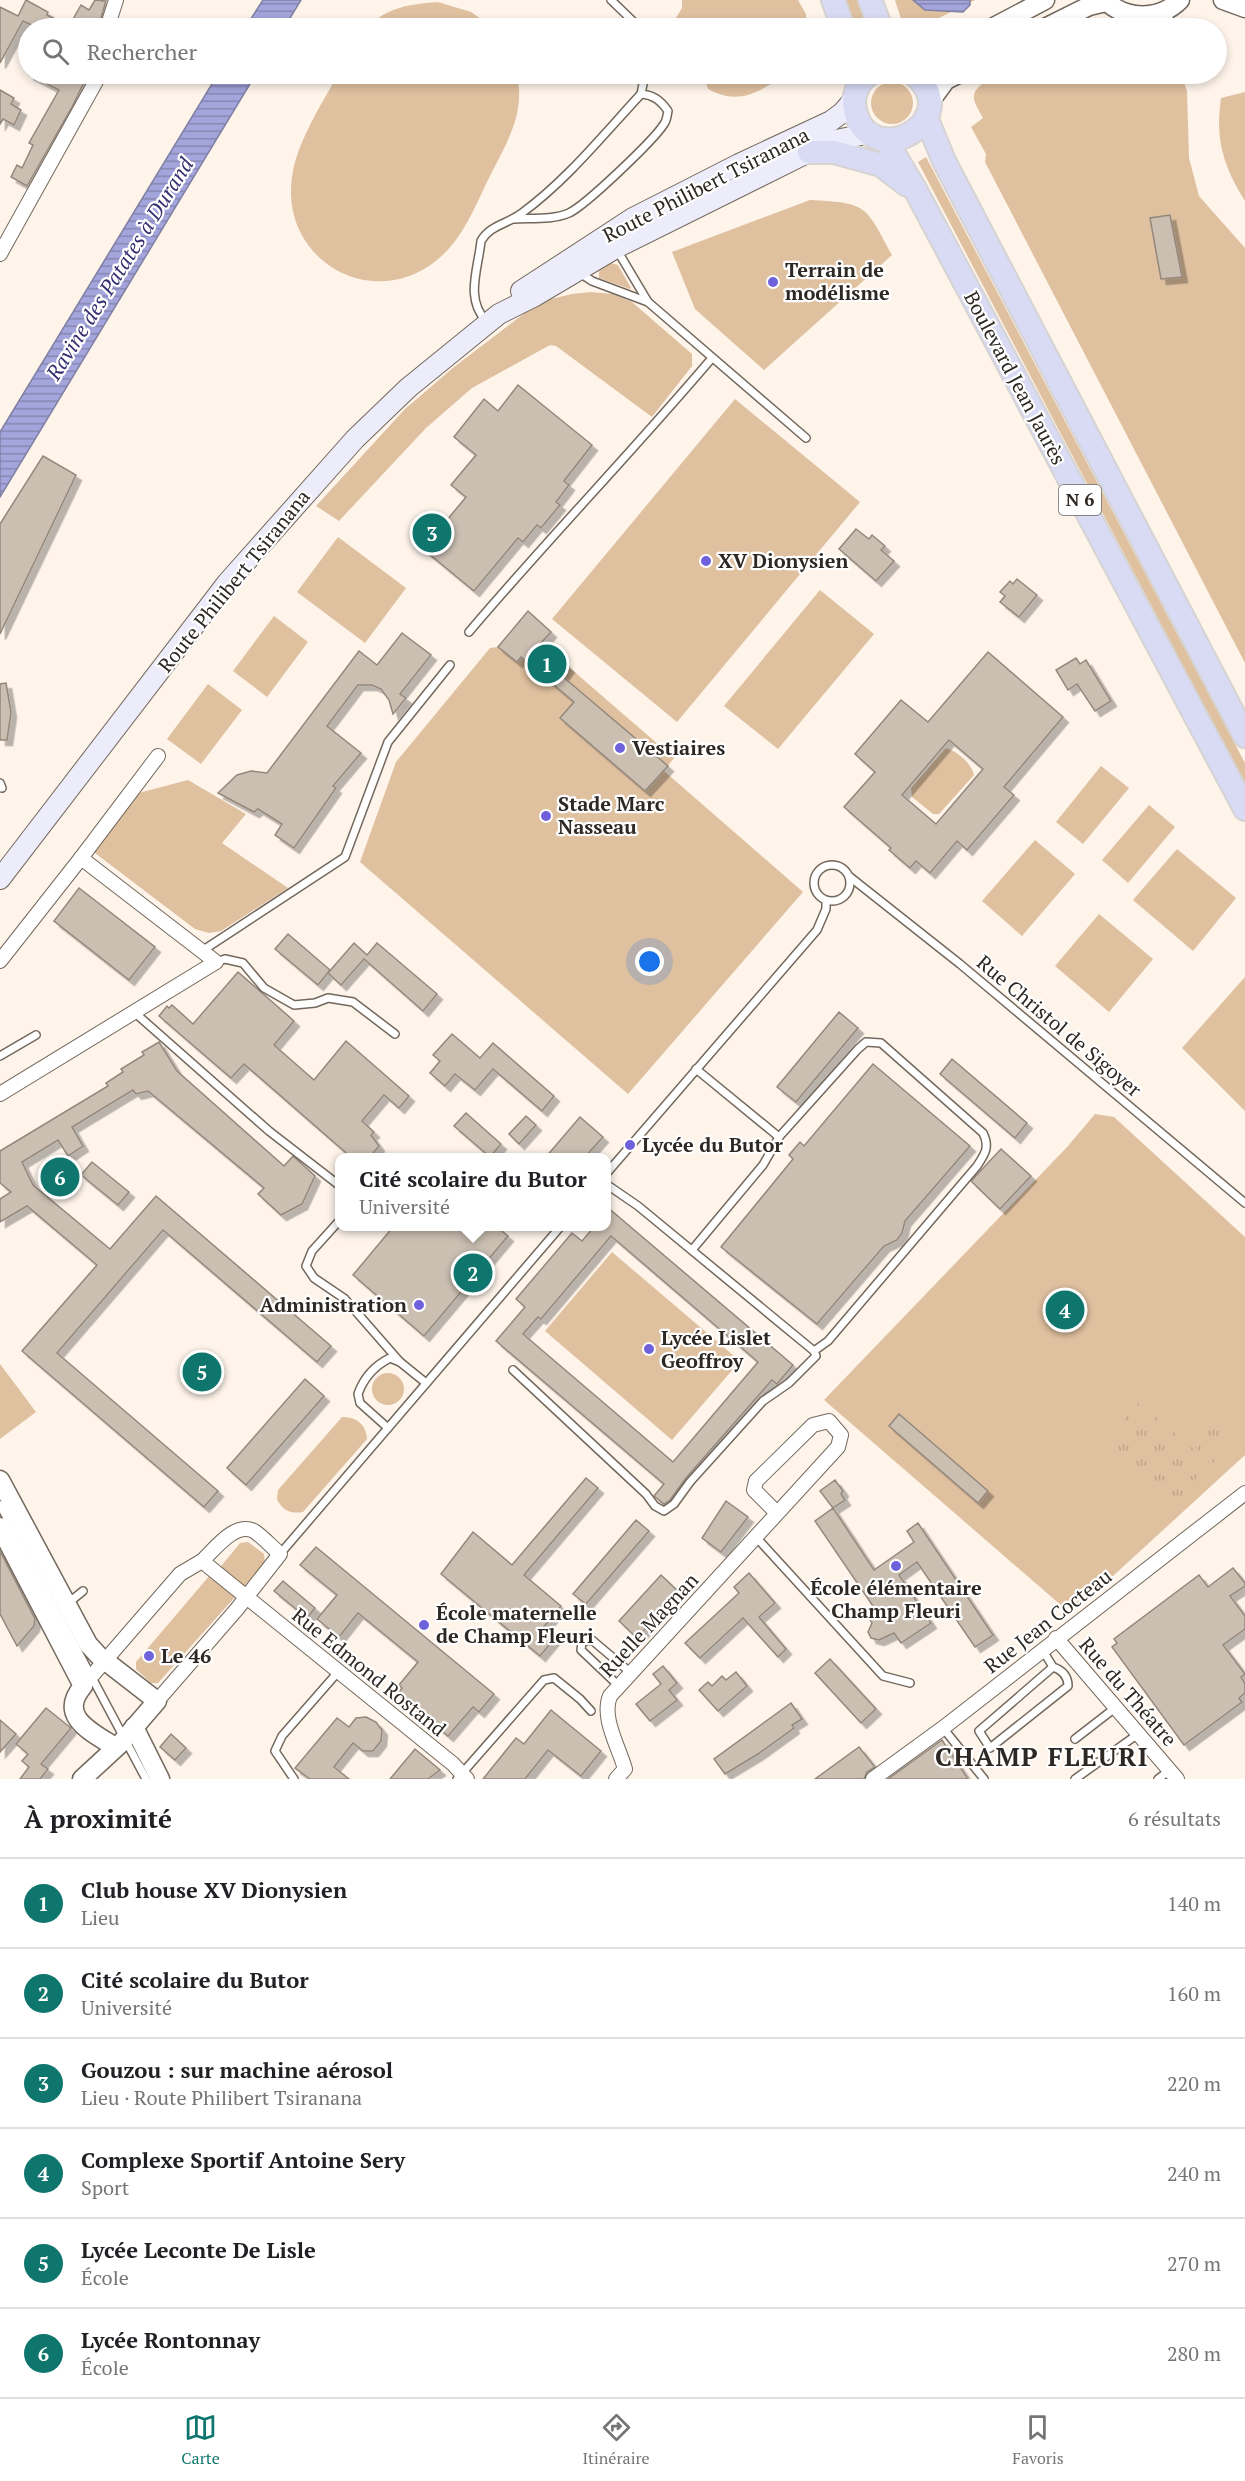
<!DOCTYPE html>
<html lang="fr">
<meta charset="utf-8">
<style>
:root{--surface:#fff;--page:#f6f6f6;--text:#202124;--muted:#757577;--line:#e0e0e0;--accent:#0f766e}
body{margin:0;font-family:"PT Serif",serif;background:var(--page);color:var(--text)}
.you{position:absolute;left:650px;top:962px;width:21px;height:21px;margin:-15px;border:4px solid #fff;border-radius:50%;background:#1a73e8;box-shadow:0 0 0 9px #1a73e833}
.badge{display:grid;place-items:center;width:39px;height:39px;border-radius:50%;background:var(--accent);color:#fff;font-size:20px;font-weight:700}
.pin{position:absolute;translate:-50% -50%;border:3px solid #fff;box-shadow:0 2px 6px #0006}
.popup{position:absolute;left:335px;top:1153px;width:276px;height:78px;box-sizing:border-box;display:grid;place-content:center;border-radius:12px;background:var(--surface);filter:drop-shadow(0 2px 4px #0005);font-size:20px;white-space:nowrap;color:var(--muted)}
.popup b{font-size:22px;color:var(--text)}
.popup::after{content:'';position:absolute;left:50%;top:100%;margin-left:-12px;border:12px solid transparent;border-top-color:var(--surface)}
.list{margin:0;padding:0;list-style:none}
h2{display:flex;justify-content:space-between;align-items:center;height:78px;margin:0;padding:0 24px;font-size:26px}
h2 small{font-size:20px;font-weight:400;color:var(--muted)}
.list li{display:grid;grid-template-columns:39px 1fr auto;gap:18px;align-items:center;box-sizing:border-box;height:90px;padding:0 24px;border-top:2px solid var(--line)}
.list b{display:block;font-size:22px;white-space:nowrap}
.list p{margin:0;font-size:20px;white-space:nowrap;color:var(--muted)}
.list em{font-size:20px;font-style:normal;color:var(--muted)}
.icon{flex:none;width:33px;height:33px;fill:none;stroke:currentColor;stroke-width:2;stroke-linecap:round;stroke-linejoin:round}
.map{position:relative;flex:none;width:1245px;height:1779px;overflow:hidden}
.search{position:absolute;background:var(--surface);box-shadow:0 3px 9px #0003;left:18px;right:18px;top:18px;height:66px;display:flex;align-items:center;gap:15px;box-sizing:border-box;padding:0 21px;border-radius:33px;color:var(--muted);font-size:22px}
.sheet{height:618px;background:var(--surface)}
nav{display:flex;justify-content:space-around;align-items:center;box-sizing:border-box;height:84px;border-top:2px solid var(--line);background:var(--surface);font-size:16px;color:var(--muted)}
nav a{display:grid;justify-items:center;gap:3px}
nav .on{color:var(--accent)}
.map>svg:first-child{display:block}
</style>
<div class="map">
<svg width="1245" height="1779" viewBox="0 0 1245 1779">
<defs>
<pattern id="park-tufts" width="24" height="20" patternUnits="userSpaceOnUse" patternTransform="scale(1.5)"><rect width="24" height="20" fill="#dfc09f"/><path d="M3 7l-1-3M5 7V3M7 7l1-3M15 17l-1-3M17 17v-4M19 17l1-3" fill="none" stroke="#c0a589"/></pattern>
<pattern id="water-rules" width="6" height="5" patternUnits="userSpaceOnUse" patternTransform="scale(1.5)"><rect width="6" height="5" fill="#a4a5dc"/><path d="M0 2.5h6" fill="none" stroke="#8686b2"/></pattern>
<filter id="shadow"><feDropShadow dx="5.5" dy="5.5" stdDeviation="0" flood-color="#0004"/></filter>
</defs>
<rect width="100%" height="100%" fill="#fef4ea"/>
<g fill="#dfc09f">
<path d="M682 0H798L806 14 807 28H679L676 18 682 8Z"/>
<path d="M845 0H860L869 26 854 28Z"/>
<path d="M895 0H975L919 28H904Z"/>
<path d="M438 2 471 12 494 28H367C386 7 412 4 438 2Z"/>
<path d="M338 74H517C525 113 509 138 492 172 477 201 464 239 437 260 372 313 280 260 292 177 296 143 322 104 338 74Z"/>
<path d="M703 74H786C759 92 739 106 708 89Z"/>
<path d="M988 74H1181L1187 91 1189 158 1199 196 1245 248V663L985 162 986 154 971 127 983 118C973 100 967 93 988 80L985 75Z"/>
<circle cx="892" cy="103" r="21"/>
<path d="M1245 92V201C1223 166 1215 139 1221 98Z"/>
<path d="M926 157 1245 763V784L918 162Z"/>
<path d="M810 200C868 203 865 205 892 255L764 370 695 309 672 252Z"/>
<path d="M611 263 618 265 631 288 630 289 599 278V271Z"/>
<path d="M591 292 613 294 632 302 692 354V366L652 417 556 346 550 345 472 388 426 428 339 521 316 506 405 409 454 367 526 312 547 300 572 294Z"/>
<path d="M735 399 860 502 677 722 552 619Z"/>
<path d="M338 537 406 588 365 643 297 592Z"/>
<path d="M820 590 874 634 778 749 724 706Z"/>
<path d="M528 611 551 632 541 643 674 758 664 771 803 892 628 1094 360 862 396 762 490 648 498 647Z"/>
<path d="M274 616 308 642 267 697 233 671Z"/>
<path d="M208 684 242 710 201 764 167 739Z"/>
<path d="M946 748C958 752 971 763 974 775L939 814H933L912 797 911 788Z"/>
<path d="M1101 766 1129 788 1083 844 1056 822Z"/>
<path d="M188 780 246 814 222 843 288 888 221 931 209 933 195 929 91 850 135 794Z"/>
<path d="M1149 805 1175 827 1128 883 1102 860Z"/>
<path d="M1035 840 1075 874 1022 936 982 901Z"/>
<path d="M1177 849 1236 898 1193 951 1133 900Z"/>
<path d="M1099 914 1153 959 1109 1012 1055 966Z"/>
<path d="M1245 977V1111L1182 1048Z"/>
<path d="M1095 1114 1114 1117 1245 1237V1455L1077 1609 1062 1606 824 1400 1068 1146Z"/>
<path d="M612 1252 740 1361 672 1440 545 1331Z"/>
<path d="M0 1364 36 1412 0 1439Z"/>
<circle cx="388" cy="1389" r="16"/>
<path d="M342 1417C356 1417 366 1424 367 1439L303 1512C290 1514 284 1511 277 1500L278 1490Z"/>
<path d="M248 1542 264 1554 265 1563 242 1591 218 1570 240 1543Z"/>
<path d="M210 1575 235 1597 158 1683H151L136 1669V1662Z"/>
</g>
<g fill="url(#park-tufts)">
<path d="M1138 1403 1209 1462 1175 1505 1103 1445Z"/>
<path d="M1217 1420 1235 1434 1213 1463 1195 1448Z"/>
</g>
<g fill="url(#water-rules)" stroke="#8080a4" stroke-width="1.5">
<path d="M263 0H301L284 28H245Z"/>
<path d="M913 0H970V5L963 12 925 10Z"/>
<path d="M218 74H256L0 497V432Z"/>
</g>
<g fill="#cbbfb2" stroke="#94887d" stroke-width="1.5" fill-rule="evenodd" filter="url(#shadow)">
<path d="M26 0 48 12 47 15 69 26 81 5 89 10 95 0 106 1 98 28H38L23 21 0 63V7L18 16Z"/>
<path d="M28 74H88L72 107 27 186 11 177 17 165 22 168 33 145 29 143 59 90Z"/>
<path d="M0 90 14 98 11 104 21 110 14 125 3 119 0 124Z"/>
<path d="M1170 215 1182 277 1161 279 1150 218Z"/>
<path d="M518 385 592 445 564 481 569 485 556 502 560 505 541 528 537 525 523 542 518 538 474 591 423 549 466 497 451 485 476 455 454 437 484 399 498 411Z"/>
<path d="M43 456 76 475 0 634V524Z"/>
<path d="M856 529 869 539 872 535 885 546 881 550 894 561 876 581 839 549Z"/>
<path d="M1017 579 1037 595 1019 617 1000 602 1005 596 1000 592 1010 581 1013 584Z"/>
<path d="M528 611 551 632 541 643 569 667 562 676 668 766 645 791 560 718 574 702 521 657 517 662 498 647Z"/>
<path d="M402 633 431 655 400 694 406 698 393 714 389 700 381 689 372 685H358L327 726 361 753 333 786 336 788 294 848 275 835 282 824 258 809 254 812 218 793 237 775 251 771 267 773 359 651 377 665Z"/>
<path d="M988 652 1063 717 1004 787 1014 795 967 850 957 841 930 873 916 861 910 868 889 850 891 848 844 807 875 772 855 754 901 700 928 722ZM949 740 983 769 936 824 902 795Z"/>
<path d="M1076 658 1080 664 1086 660 1111 701 1095 711 1077 684 1068 690 1056 670Z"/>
<path d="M6 683 11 712 7 740H0V684Z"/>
<path d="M79 888 155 947 129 980 54 921Z"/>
<path d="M288 934 330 970 318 985 275 949Z"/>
<path d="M354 943 367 955 377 943 437 994 423 1011 364 959 341 985 328 973Z"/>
<path d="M238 972 294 1021 274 1045 314 1080 346 1041 409 1096 399 1108 384 1095 362 1121 374 1132 371 1135 379 1146 369 1158H352L244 1064 231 1078 159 1016 167 1006 169 1008 172 1005 193 1024Z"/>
<path d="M839 1012 858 1028 796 1102 777 1087Z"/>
<path d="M452 1034 480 1058 493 1043 554 1096 542 1111 493 1069 475 1090 455 1074 445 1086 430 1073 440 1061 433 1055Z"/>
<path d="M159 1042 177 1071 284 1166 293 1156 315 1176 302 1204 281 1215 258 1194 264 1188 148 1091 136 1094 133 1090 72 1127 83 1146 68 1156 58 1140 22 1162 33 1185 110 1249 156 1196 331 1346 317 1362 163 1230 57 1353 218 1491 204 1507 22 1351 97 1265 27 1206 0 1222V1199L11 1192 0 1183V1151L108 1086 106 1083 123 1072 121 1069 144 1055 142 1052Z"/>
<path d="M952 1059 1027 1123 1015 1138 940 1074Z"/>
<path d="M873 1064 970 1146 905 1221 902 1233 897 1240 884 1246 817 1324 721 1247 793 1159 789 1155 800 1142 804 1146Z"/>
<path d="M466 1113 501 1144 490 1157 454 1126Z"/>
<path d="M526 1116 536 1125 519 1144 509 1134Z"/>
<path d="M580 1117 603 1137 584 1158H545Z"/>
<path d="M1001 1149 1031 1176 1000 1209 971 1181Z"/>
<path d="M92 1162 129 1192 118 1205 81 1175Z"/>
<path d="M606 1206 793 1365 777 1384 772 1380 686 1478 670 1500 664 1504 654 1496 664 1484 496 1341 525 1307 516 1299 572 1233 582 1241 594 1227H606ZM611 1236 758 1362 673 1462 523 1334 538 1317 541 1319Z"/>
<path d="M393 1227H497L508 1236 424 1336 353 1275Z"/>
<path d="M305 1379 324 1396 246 1485 227 1468Z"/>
<path d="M899 1414 988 1491 978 1503 889 1426Z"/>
<path d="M586 1478 598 1488 524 1575 561 1606 542 1629 554 1639 540 1656 441 1574 473 1532 512 1565Z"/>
<path d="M835 1480 843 1491 841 1494 845 1500 833 1508 874 1570 914 1542 907 1531 918 1523 993 1635 975 1647 917 1562 899 1575 931 1623 901 1643 894 1633 879 1640 871 1638 868 1632 872 1623 867 1615 875 1609 815 1521 833 1508 820 1491Z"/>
<path d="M726 1501 748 1517 721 1552 702 1538Z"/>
<path d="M636 1520 649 1531 586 1604 573 1594Z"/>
<path d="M316 1547 494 1694 479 1712 473 1707 448 1736 397 1694 402 1688 399 1685 418 1662 358 1613 339 1637 317 1619 337 1595 300 1565Z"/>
<path d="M0 1551 35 1619 34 1626 17 1646 0 1614Z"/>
<path d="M1233 1568 1245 1583V1586L1230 1596 1245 1616V1629L1223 1645 1245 1674 1241 1677 1245 1684V1693L1239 1698 1242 1702 1184 1745 1112 1647 1117 1643 1114 1639 1199 1575 1208 1587Z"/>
<path d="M749 1573 775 1603 759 1617 786 1649 778 1657 743 1618 700 1658 685 1643 739 1593 734 1587Z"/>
<path d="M661 1575 679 1592 637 1638 619 1621Z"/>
<path d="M283 1581 315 1608 307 1618 274 1591Z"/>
<path d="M830 1659 876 1709 861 1723 815 1673Z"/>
<path d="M663 1666 677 1683 669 1690 677 1700 650 1721 636 1704 661 1684 653 1674Z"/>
<path d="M736 1672 747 1686 718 1711 699 1690 708 1682 712 1686 722 1676 726 1680Z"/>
<path d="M791 1703 802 1719 792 1725 794 1728 758 1754 725 1774 714 1759Z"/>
<path d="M46 1708 71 1728 41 1764 48 1769 40 1779H20L29 1767 22 1761 28 1754 16 1744Z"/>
<path d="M551 1710 601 1751 581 1776 548 1750 525 1779H483L516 1738 524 1744Z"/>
<path d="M366 1717 376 1722 382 1730 381 1741 373 1751H363L353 1743 334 1767 349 1779H310L295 1768 337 1718 349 1727 356 1718Z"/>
<path d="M0 1720 16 1734 0 1752Z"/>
<path d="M171 1734 186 1748 175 1760 160 1747Z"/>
<path d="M942 1740 968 1779H888Z"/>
<path d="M859 1747 875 1767 867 1772 864 1779H815Z"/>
<path d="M415 1749 440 1770 428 1779H390Z"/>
</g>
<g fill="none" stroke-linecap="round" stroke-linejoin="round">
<g stroke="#73685d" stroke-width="10">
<g id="service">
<path d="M611 0 640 28"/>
<path d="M1165 11 1174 28"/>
<path d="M514 219C532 218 553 220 569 213 586 205 654 140 664 124 667 120 667 115 668 111 661 101 654 95 641 94"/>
<path d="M617 250 648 302"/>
<path d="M580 273 592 281 648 302 806 438"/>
<path d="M486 321C465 298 478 270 481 241 490 225 508 224 522 213 567 180 603 135 641 94L645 74"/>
<path d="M469 632C548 539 633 451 712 358"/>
<path d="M0 783 2 788"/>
<circle cx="832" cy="883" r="18"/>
<path d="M850 877 960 964 1245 1203"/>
<path d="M202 951 345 857 388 742 450 665"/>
<path d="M216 962 225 959 243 963 264 988 294 1005 315 1003 328 998 353 1002 395 1034"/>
<path d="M134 1012 269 1131 340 1186"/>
<path d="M0 1056 36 1035"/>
<path d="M696 1069 779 1137 858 1049 866 1042 881 1043 983 1133C990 1147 985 1154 977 1166L828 1341 814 1351"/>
<path d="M606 1174 817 930 826 909V901"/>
<path d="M340 1220 312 1251 306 1266 314 1278 345 1299 400 1362"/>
<path d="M692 1250 763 1165 779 1137"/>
<path d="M513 1370 646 1494 655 1506 664 1511 674 1504 690 1482 763 1401 789 1383 816 1356 814 1351 638 1206 606 1184"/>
<path d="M388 1428 360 1403 358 1394C364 1377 374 1366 390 1358L400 1362 426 1383"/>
<path d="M0 1505 146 1779"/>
<path d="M756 1537 883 1676 910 1683"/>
<path d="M280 1554 561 1226"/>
<path d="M67 1604 83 1591"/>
<path d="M1042 1649 1053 1667 979 1731 990 1748 1068 1686C1068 1676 1062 1670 1053 1667"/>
<path d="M619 1686 581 1650 582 1642 592 1640 631 1673"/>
<path d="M943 1728 984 1779"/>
<path d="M1075 1739 1115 1708"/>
<path d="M294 1779 275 1751 282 1736 338 1672"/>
<path d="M457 1779 544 1680 554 1678 580 1699 591 1711"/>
<path d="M1075 1779 1138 1734"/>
<path d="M1158 1779 1170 1770"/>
</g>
</g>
<g stroke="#73685d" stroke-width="16">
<g id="minor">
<path d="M107 28 116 0"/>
<path d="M0 254 100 74"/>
<path d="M0 961 81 858 158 756"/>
<path d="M0 1094 216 962 81 858"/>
<path d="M1056 1638 1177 1779"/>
<path d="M83 1686 180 1574 202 1561 453 1764 467 1779"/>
<path d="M157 1701 237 1609 280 1554C272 1547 263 1537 254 1531 235 1521 214 1550 202 1561"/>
<path d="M616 1779 625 1769C619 1747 601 1718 610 1696L838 1447 841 1435 829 1421 813 1425 756 1481 754 1490 777 1513"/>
<path d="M873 1779 943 1728 1245 1493"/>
</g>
</g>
<g stroke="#73685d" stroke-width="21">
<g id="tertiary">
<path d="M1105 0C1125 20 1159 21 1180 0"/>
<path d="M1223 0 1245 8"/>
<path d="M992 28 1045 0"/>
<path d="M1045 28 1089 6 1106 2"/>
<path d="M929 103 946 80 958 74"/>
<path d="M0 1480 88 1644 99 1656 157 1701 120 1744 82 1779"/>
<path d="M0 1527 83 1686C57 1717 92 1732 115 1747"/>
<path d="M134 1727 160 1779"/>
</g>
</g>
<g stroke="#73685d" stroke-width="22">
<g id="secondary">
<path d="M521 291 633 218 739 164 831 121 843 112 855 98"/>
<path d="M0 879 227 583 355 439 408 388 499 314 535 296 616 248 809 152 836 140 871 133"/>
</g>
</g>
<g stroke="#d5d4d3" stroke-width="26">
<g id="primary">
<path d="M833 0 843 28"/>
<path d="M870 0 881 28"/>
<path d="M869 74C858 82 852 96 855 110 869 174 968 121 914 74"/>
<path d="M926 117 944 161 1245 736"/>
<path d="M885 139 916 191 1245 809"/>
<path d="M809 152H834L881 165 907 185"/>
</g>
</g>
<use href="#service" stroke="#fff" stroke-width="7"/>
<use href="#minor" stroke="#fff" stroke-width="14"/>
<use href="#tertiary" stroke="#fff" stroke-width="18"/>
<use href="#secondary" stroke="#ececfa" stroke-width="20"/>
<use href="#primary" stroke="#d9daf4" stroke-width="22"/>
</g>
<g fill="#6e61db" stroke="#fff" stroke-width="2">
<circle cx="773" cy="282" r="6"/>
<circle cx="706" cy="561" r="6"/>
<circle cx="620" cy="748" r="6"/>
<circle cx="546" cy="816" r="6"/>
<circle cx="630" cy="1145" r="6"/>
<circle cx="419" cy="1305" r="6"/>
<circle cx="649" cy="1349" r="6"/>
<circle cx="896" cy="1566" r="6"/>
<circle cx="424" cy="1625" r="6"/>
<circle cx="149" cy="1656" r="6"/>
</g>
<g text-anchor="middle" stroke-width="4.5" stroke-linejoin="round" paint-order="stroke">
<rect fill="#fff" stroke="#6c6865" stroke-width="1.5" x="1059" y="485" width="42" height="30" rx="4.5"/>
<g font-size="18" font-weight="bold" fill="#2d2823">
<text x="1080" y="506">N 6</text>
</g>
<g font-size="20" fill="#2d2823" stroke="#fff">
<text transform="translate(706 185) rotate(-27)" y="7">Route Philibert Tsiranana</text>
<text transform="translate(1015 378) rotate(62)" y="7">Boulevard Jean Jaurès</text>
<text transform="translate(234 581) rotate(-51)" y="7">Route Philibert Tsiranana</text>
<text transform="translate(1059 1026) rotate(40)" y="7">Rue Christol de Sigoyer</text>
<text transform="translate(1048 1621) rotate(-38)" y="7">Rue Jean Cocteau</text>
<text transform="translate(649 1625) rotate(-47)" y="7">Ruelle Magnan</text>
<text transform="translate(369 1672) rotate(39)" y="7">Rue Edmond Rostand</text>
<text transform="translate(1128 1692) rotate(49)" y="7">Rue du Théatre</text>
</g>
<g font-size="20" font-weight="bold" fill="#2d2823" stroke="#fff" text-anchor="start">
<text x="785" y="277">Terrain de<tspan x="785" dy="23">modélisme</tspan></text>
<text x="718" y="568">XV Dionysien</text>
<text x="632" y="755">Vestiaires</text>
<text x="558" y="811">Stade Marc<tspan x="558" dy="23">Nasseau</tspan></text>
<text x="642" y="1152">Lycée du Butor</text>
<text x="407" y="1312" text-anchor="end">Administration</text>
<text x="661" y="1345">Lycée Lislet<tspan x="661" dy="23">Geoffroy</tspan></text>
<text x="896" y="1595" text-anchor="middle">École élémentaire<tspan x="896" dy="23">Champ Fleuri</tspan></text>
<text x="436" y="1620">École maternelle<tspan x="436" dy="23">de Champ Fleuri</tspan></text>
<text x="161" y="1663">Le 46</text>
</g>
<g font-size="21" font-style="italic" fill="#362f71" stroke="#fff">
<text transform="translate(120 269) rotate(-58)" y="7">Ravine des Patates à Durand</text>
</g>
<g font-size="26" font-weight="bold" letter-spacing="1.5" fill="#2d2823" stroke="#fff">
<text x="1042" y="1766">CHAMP FLEURI</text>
</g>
</g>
</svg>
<div class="you"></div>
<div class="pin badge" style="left:547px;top:664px">1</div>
<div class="pin badge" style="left:473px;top:1273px">2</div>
<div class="popup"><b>Cité scolaire du Butor</b>Université</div>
<div class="pin badge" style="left:432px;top:533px">3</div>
<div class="pin badge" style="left:1065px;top:1310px">4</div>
<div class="pin badge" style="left:202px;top:1372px">5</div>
<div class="pin badge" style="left:60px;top:1177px">6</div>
<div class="search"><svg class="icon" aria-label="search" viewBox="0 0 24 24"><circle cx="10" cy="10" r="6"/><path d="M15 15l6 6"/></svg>Rechercher</div>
</div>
<section class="sheet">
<h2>À proximité<small>6 résultats</small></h2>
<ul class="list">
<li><span class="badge">1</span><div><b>Club house XV Dionysien</b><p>Lieu</p></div><em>140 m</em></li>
<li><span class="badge">2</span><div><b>Cité scolaire du Butor</b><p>Université</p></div><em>160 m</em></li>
<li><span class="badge">3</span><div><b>Gouzou : sur machine aérosol</b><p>Lieu · Route Philibert Tsiranana</p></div><em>220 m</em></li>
<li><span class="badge">4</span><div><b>Complexe Sportif Antoine Sery</b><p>Sport</p></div><em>240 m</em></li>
<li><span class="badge">5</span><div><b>Lycée Leconte De Lisle</b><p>École</p></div><em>270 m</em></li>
<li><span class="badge">6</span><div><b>Lycée Rontonnay</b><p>École</p></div><em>280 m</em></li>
</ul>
</section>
<nav>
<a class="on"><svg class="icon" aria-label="map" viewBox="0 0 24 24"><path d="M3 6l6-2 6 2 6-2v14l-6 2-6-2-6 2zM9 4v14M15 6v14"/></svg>Carte</a>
<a><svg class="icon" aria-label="directions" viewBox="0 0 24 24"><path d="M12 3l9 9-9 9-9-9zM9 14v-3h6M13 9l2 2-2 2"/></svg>Itinéraire</a>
<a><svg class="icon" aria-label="saved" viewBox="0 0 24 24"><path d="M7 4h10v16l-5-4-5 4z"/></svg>Favoris</a>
</nav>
